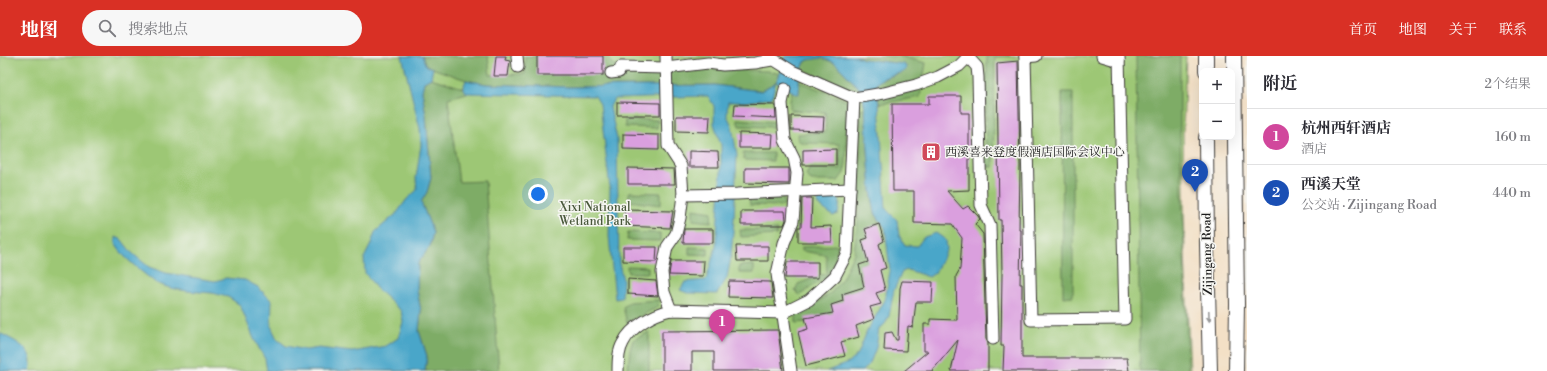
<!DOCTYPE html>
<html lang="zh">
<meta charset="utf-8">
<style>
:root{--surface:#fff;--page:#f7f7f7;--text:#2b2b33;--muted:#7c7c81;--line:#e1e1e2;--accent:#d93025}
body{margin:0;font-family:"Libre Bodoni","Noto Serif SC",serif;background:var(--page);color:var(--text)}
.controls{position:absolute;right:12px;top:12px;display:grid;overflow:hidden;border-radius:8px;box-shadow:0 4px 16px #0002}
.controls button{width:36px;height:36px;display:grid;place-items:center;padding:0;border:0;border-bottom:1px solid var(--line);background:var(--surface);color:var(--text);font:20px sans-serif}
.you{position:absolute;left:538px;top:138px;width:14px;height:14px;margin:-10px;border:3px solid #fff;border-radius:50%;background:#1a73e8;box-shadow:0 0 0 6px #1a73e833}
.badge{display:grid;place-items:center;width:26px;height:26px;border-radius:50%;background:var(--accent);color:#fff;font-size:13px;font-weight:700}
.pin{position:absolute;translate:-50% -33px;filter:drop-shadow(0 1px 2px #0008)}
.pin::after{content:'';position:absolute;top:21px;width:14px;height:12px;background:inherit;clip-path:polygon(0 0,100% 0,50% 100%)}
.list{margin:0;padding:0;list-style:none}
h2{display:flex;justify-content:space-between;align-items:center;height:52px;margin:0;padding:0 16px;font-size:17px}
h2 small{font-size:13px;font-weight:400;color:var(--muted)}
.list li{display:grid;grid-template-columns:26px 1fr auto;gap:12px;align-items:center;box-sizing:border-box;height:56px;padding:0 16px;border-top:1px solid var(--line)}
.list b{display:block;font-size:15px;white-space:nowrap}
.list p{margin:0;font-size:13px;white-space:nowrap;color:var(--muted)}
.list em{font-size:13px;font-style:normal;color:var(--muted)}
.icon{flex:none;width:22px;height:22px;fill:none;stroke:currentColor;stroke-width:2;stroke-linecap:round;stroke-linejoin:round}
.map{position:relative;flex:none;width:1247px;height:315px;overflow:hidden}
header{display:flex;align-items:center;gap:24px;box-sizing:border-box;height:56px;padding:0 20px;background:var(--accent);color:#fff}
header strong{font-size:19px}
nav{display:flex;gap:22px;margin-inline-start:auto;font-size:14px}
.search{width:280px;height:36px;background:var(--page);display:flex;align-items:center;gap:10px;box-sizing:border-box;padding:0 14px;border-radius:22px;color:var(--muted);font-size:15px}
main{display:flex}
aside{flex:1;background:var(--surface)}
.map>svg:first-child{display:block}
</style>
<header>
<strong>地图</strong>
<div class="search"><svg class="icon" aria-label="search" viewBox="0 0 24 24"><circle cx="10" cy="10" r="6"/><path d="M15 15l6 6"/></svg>搜索地点</div>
<nav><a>首页</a><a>地图</a><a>关于</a><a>联系</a></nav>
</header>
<main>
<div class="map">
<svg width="1247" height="315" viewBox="0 0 1247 315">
<rect width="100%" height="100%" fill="#f6f6f2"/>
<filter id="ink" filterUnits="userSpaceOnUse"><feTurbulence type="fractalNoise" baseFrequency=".025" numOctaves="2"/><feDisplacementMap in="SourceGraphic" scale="8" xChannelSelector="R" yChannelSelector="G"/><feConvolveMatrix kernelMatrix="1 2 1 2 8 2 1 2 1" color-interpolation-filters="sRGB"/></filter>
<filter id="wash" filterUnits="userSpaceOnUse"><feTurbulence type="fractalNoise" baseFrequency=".012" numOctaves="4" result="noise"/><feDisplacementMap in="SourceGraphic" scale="16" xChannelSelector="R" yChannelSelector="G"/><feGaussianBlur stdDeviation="0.9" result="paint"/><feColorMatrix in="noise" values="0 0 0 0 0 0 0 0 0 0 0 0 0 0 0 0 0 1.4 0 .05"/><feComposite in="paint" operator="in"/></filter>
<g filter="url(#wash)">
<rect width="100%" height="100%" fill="#f3e0c6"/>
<path fill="#9dc774" stroke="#5c7248" d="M0 0H1186L1183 76 1185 196 1190 315H0Z"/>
<g fill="#7eac66" stroke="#4d6441">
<path d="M422 0H488L490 19 525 18V0H608L612 8 628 15 701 13 769 15 780 18 776 26 761 35 715 29 569 31 486 28 466 24 426 10Z"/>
<path d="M856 0H899L926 7 920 41 879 48 877 28 881 24 903 16 906 10 903 8 863 3Z"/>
<path d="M987 0H1014L995 1 993 111H985Z"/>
<path d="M1136 0H1180V80L1188 315H1140Z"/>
<path d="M822 2 835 7 861 34 847 33 802 13C807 1 811 3 822 2Z"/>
<path d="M431 22 463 32 467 37 448 42 459 126 485 125 499 315H425L427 300 419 275 421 255 417 234 418 207 430 190 433 176 421 146 427 136 431 122 426 59 422 35 424 26Z"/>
<path d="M799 25 847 45 846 107 844 117 838 125H811L806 119 810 112 840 113 839 88 805 87 798 85 797 78 826 76 825 56 790 54V45L792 35 797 38 799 35Z"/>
<path d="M1062 36H1073V240L1063 241Z"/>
<path d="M865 52 871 135 875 157 879 163 874 186 867 238C843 254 826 265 796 267V255L811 250 831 237 842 223 854 197 860 149V53Z"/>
<path d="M625 63 658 64 657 72 625 71Z"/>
<path d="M737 63 774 66V71L739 70Z"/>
<path d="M743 97H773V105L744 104Z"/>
<path d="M629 136 661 137V149L629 145Z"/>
<path d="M783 141 784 150 750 149 749 142Z"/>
<path d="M693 153 712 156 711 166 693 164Z"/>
<path d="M740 174H777V179L741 181Z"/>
<path d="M628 176 660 177V185L627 184Z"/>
<path d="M838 189 833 216 800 239 795 235 798 228 827 217 826 199 802 195V191Z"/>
<path d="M689 191 708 192V199L689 198Z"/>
<path d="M754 209V217H739V210Z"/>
<path d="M627 210 648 211V217H628Z"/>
<path d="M659 244 658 251 627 267 623 251 629 246Z"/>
<path d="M649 276V315H628L630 294 633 284Z"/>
</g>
<g fill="#4aa6c9" stroke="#336172">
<path d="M402 0H422L426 10 433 12 431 22 424 26 422 35 426 61 431 122 427 136 421 146 433 176 430 190 418 207 417 234 421 255 419 275 427 300 425 315H267L265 303 254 283 240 249 228 241 212 237 187 235 170 232 156 227 137 212 124 200 115 188V181L121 183 132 197 149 211 166 217 215 225 226 222 245 224 258 231 272 245 271 270 277 283 286 290 306 294 319 292 352 296 386 290 398 282 403 266 401 255 376 232 365 217 364 202 371 188 375 176 396 158 407 143 417 134 416 122 421 89 420 73Z"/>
<path d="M785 0H856L863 3 903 8 906 10V14L903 16C895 19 876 21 876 32 876 37 878 43 879 48L886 153 897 164 899 179 905 189 917 190 924 181 936 177 946 184 947 194 935 217 929 221 911 215 907 214 902 216 894 234 889 260 885 268 879 273 876 292 870 307 863 315H827L848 307 858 298 867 275 885 244 890 215 885 172 875 157 871 135 865 52 861 34 835 7 822 2 808 4 805 6 802 13 799 25V38H797L776 26 772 42 746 46H728L727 59 732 70 737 99 734 164 731 201 727 222 717 238 687 237 680 234 685 226 706 224 716 190 721 117V89L714 68V50L708 40 614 43 610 51 617 83 619 207 623 224 622 242 615 243 609 180 610 133 600 48 595 40 467 37 463 32 466 24 486 28 569 31 715 29 761 35 776 26 780 18Z"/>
<path d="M819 139 838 140 840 146 838 158 833 160 817 148Z"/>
<path d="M0 277C16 286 36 293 30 315H0Z"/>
</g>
<g id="blocks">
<g fill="#da9fde">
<path d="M496 0H506L505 4 510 5 508 20H494Z"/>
<rect x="537" y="0" width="66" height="19"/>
<path d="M1018 5 1020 110 1019 174H1021L1020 228H1022V302H1127L1129 315H1003L1004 290H1001L1002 217 1001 164H999L997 7Z"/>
<path d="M929 40H961V57H969V134L947 135 963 153 968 150 978 160 980 163 975 168 983 178 986 283 988 287V315H951L958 284 932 315H904L928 295H924V268H930V263L957 264 956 220 960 213 962 182 952 168 914 167V135H893L892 48H929Z"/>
<path d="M617 46 660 47V59H617Z"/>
<path d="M735 48 775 49 776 62 734 60Z"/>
<path d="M676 60H710L709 76 676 75Z"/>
<path d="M791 60 824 61 823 75 791 74Z"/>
<path d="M739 77 773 78 772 92H739Z"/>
<path d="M623 78 659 79V94L623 93Z"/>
<path d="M836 93V109H803V94Z"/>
<path d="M689 95 718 96 719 111H689Z"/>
<path d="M628 112 674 113 675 128H628Z"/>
<path d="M745 112H789V128L745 127Z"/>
<path d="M802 142H812L811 171 831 170 832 186H798V171H801Z"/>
<path d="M625 154 673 155 670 172 624 170Z"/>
<path d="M741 155H785L786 164 784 169H741Z"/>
<path d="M879 168 884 185 879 188 886 212 880 214 885 234 876 237 881 248 870 251 874 263 856 270 859 281 841 286 845 300 806 310 798 276 808 273 805 262 833 257 831 249 843 245 842 238 864 231 859 209 868 206 862 184 868 182 865 173Z"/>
<path d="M684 173H713V187H683Z"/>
<path d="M736 190H768V205H737Z"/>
<path d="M623 191H657L656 206 623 205Z"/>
<path d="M671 205H704L703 220 669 219Z"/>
<path d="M787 206H818V222H785Z"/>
<path d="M628 223 656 225 658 240 628 238Z"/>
<path d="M729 225 771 226 773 242 728 241Z"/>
<path d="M902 225 933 226 932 246H916L913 271 908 270 906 295 884 294 885 277 892 276 896 284H898L900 232Z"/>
<path d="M778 274 783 315H714V296H692V315H662V275Z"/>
</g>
</g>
</g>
<g filter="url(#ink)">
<use href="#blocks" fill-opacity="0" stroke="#3c3936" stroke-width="1"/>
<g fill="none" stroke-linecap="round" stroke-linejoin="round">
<g stroke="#3c3936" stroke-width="13">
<g id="minor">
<path d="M517 0 518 11"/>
<path d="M666 0 668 90 681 110 683 139 680 162 676 178 667 191 662 216 664 236 671 254"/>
<path d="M768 0 792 15 854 42 884 37 916 29 938 21 959 10 969 0"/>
<path d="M967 0 977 11 978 21 981 149 990 169 993 283"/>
<path d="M1025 0 1031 264 1125 263 1119 0"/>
<path d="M1102 0 1119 5"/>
<path d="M1025 1 1036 0"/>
<path d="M611 17 619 16 621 11 666 12 708 7 723 9 755 7 772 4"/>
<path d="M785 33 782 47 785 84 794 102 797 117 793 165 784 187 777 218 791 315"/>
<path d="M683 139 737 138 850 133"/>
<path d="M618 315C618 306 618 295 623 287 631 270 654 258 671 254L783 257 809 244 835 220 847 197 854 42"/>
</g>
</g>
<g stroke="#3c3936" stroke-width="16">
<g id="major">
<path d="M1206 0V15"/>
<path d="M1234 0 1237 248 1236 315"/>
<path d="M1206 81 1207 190 1210 315"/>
</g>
</g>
<use href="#minor" stroke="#fff" stroke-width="11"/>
<use href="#major" stroke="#fff" stroke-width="14"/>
</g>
<defs><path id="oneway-solid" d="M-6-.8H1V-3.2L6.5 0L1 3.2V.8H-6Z"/></defs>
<use fill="#999" href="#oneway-solid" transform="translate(1209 260) rotate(88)"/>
</g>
<defs>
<g id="building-square" transform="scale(1)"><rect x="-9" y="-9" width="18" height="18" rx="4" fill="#d1495b" stroke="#f6f6f2"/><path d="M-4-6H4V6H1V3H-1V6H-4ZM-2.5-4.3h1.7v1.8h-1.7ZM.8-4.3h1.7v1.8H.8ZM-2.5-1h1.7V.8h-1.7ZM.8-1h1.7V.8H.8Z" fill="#fff"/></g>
</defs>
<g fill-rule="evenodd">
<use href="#building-square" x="931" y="96"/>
</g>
<g text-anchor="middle" stroke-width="3" stroke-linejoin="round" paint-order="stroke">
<g font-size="12" fill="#1c1c1c" stroke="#f6f6f2" text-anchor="start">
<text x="945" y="100">西溪喜来登度假酒店国际会议中心</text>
</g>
<g font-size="12" fill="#49583b" stroke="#f6f6f2">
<text x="595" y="155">Xixi National<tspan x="595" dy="14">Wetland Park</tspan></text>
</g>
<g font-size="12" fill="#1c1c1c" stroke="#f6f6f2">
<text transform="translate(1207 198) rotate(-91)" y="4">Zijingang Road</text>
</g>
</g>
</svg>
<div class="controls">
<button>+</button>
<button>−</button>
</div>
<div class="you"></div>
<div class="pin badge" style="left:722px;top:286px;background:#d1479c">1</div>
<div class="pin badge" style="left:1195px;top:136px;background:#1a4fb4">2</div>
</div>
<aside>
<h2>附近<small>2个结果</small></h2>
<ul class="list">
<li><span class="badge" style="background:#d1479c">1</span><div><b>杭州西轩酒店</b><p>酒店</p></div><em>160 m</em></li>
<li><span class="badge" style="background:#1a4fb4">2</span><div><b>西溪天堂</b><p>公交站 · Zijingang Road</p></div><em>440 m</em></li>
</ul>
</aside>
</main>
